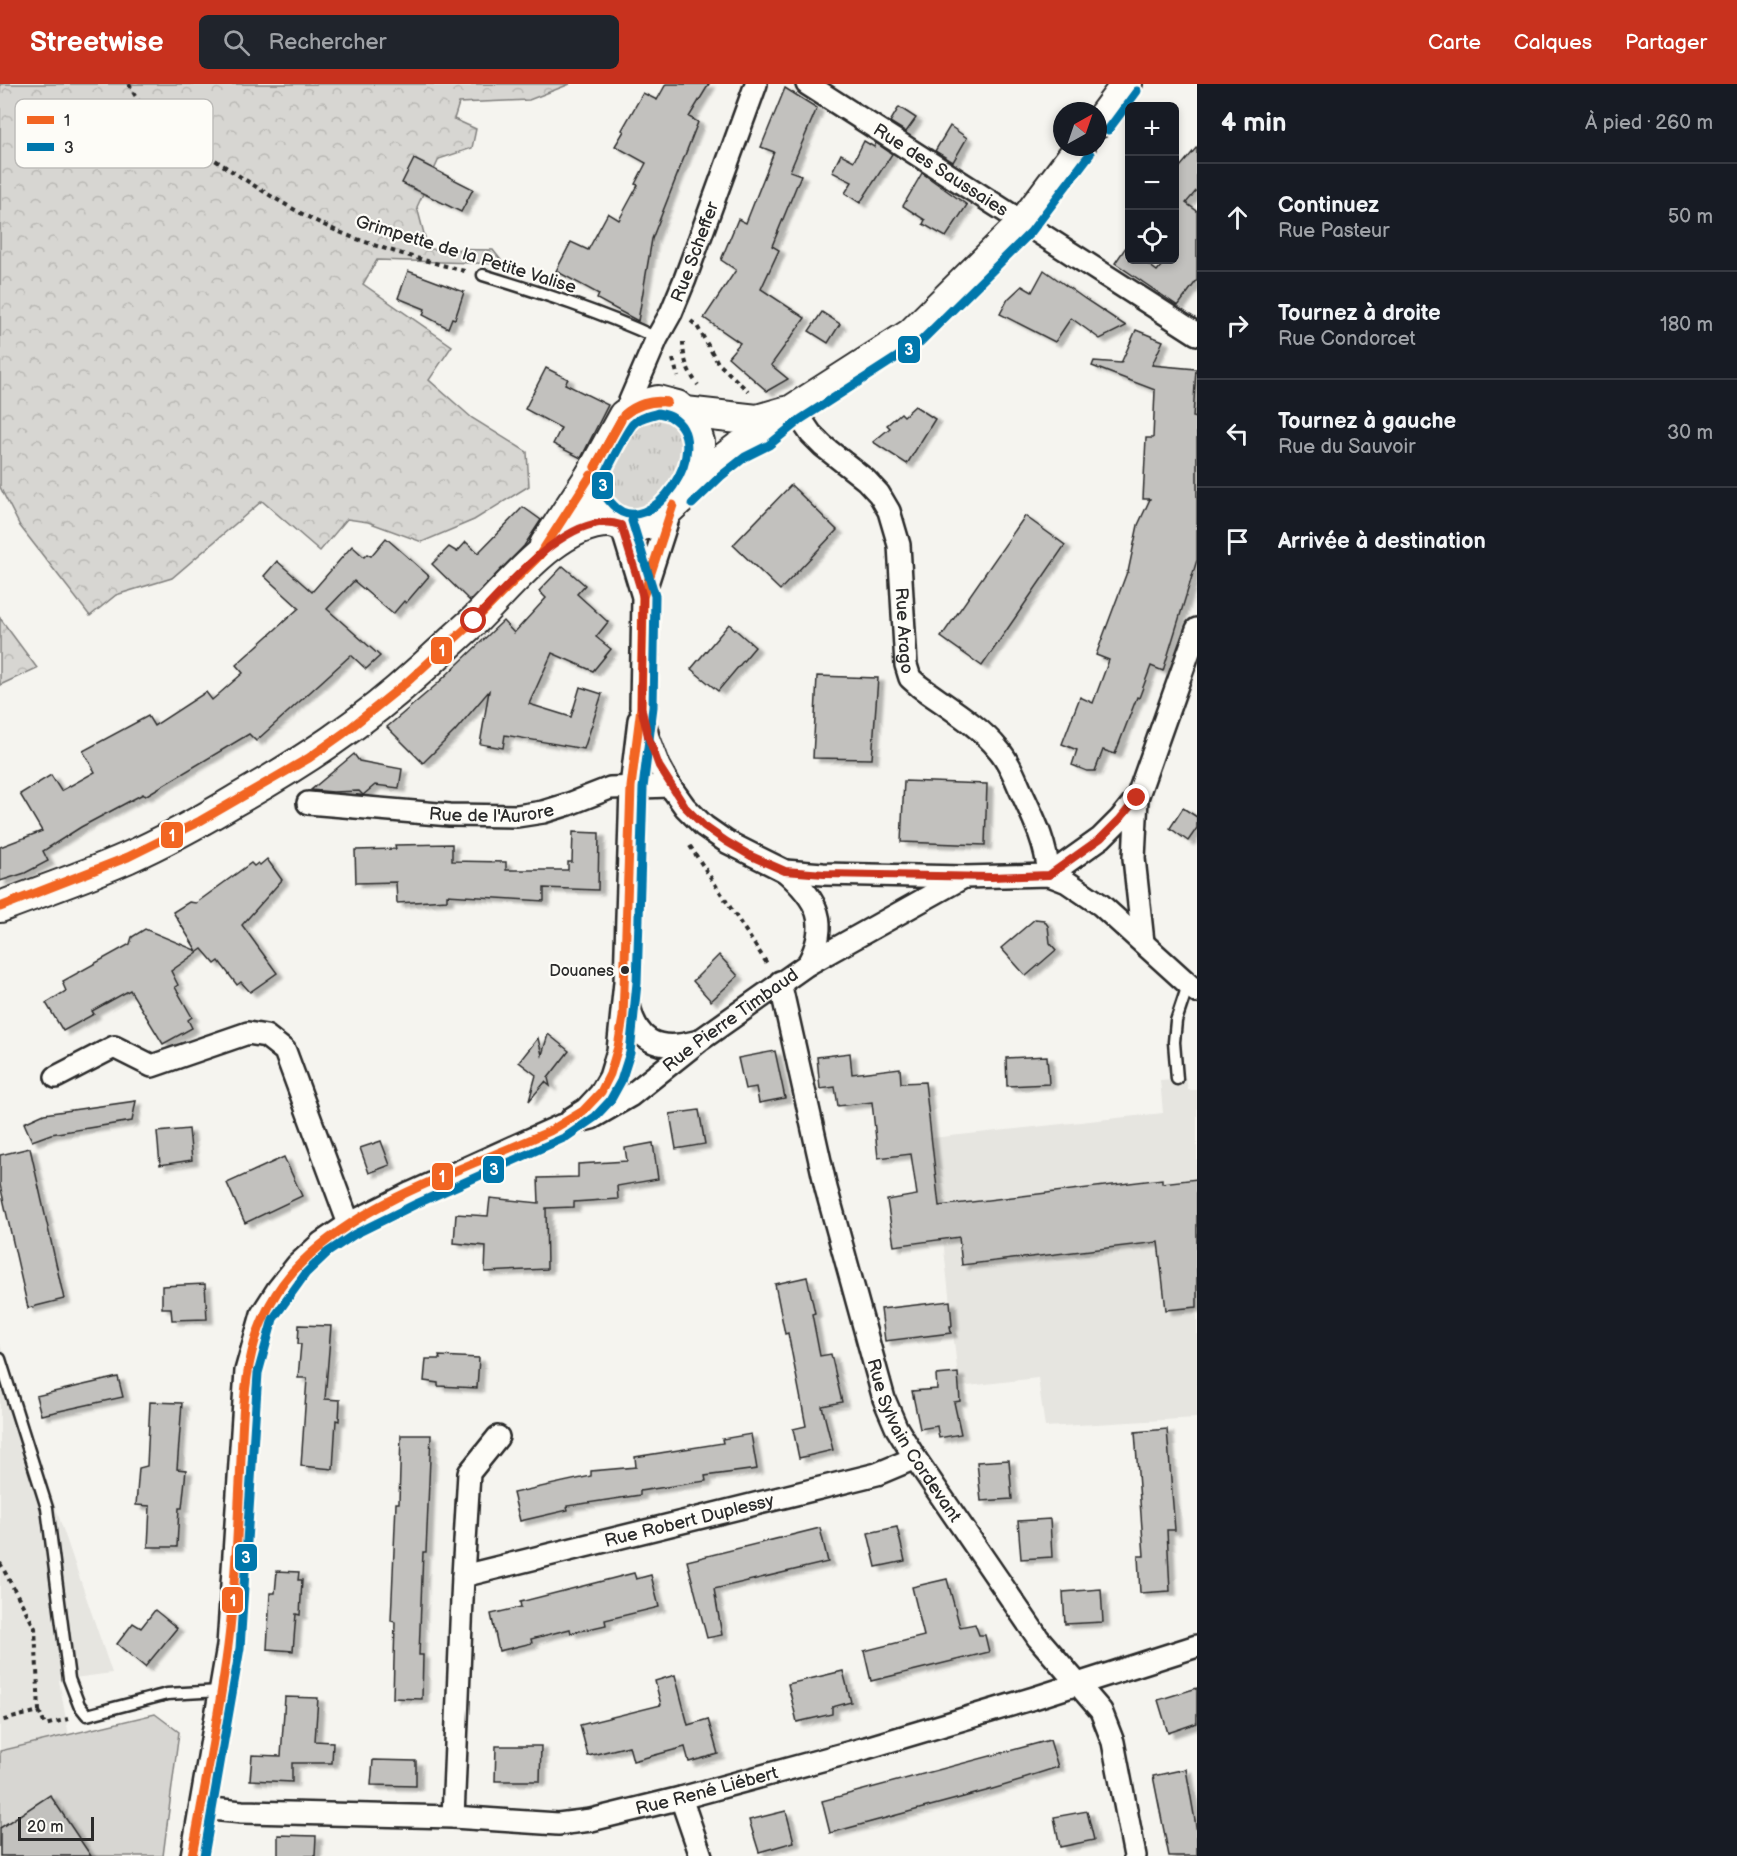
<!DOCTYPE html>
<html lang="fr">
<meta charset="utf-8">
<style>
:root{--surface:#171b24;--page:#20242c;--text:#f1f3f6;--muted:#9ea1a6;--line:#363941;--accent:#c8321e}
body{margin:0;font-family:"Balsamiq Sans",sans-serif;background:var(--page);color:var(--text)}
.controls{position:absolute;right:18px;top:18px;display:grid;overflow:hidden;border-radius:9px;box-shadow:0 3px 9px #0003}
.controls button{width:54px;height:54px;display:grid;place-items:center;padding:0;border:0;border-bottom:2px solid var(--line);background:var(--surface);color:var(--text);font:30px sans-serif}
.compass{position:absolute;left:1053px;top:18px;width:54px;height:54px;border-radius:50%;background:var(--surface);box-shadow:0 3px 9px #0003;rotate:40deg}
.scale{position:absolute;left:18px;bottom:15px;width:76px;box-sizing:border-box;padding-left:6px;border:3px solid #2b2b2b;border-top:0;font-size:16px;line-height:21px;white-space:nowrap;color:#2b2b2b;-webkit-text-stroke:4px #fdfcf7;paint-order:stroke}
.stop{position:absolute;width:18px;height:18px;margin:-14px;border:4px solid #c8321e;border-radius:50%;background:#fff}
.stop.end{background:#c8321e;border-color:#fff;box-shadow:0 2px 6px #0008}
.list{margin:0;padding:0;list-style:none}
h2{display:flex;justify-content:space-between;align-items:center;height:78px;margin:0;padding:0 24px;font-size:26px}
h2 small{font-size:20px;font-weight:400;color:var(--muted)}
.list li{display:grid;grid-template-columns:39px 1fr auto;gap:18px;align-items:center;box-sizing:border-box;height:108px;padding:0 24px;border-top:2px solid var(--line)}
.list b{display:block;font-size:22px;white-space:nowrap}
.list p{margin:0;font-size:20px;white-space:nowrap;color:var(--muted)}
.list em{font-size:20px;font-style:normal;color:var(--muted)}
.icon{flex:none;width:33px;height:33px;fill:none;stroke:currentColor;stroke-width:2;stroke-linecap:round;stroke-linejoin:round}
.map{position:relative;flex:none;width:1197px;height:1772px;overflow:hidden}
header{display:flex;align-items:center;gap:36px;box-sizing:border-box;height:84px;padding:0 30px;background:var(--accent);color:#fff}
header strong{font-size:28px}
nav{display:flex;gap:33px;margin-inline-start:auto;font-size:21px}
.search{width:420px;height:54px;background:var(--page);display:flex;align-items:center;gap:15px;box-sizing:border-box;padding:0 21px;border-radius:9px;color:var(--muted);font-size:22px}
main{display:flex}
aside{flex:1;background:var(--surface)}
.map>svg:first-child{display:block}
</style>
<header>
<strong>Streetwise</strong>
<div class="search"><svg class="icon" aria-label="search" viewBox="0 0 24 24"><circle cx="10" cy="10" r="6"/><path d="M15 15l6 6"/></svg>Rechercher</div>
<nav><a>Carte</a><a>Calques</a><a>Partager</a></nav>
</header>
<main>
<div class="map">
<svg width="1197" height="1772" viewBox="0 0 1197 1772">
<defs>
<pattern id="grass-tufts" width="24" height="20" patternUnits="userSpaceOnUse" patternTransform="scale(1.5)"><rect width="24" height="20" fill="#d7d6d2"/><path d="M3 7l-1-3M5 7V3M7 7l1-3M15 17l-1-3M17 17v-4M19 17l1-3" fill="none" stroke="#b9b8b4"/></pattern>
<pattern id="forest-crowns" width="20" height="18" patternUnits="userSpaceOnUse" patternTransform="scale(1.5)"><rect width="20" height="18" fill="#d7d6d2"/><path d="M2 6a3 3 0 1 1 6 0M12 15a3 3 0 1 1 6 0" fill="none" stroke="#b9b8b4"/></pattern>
<filter id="shadow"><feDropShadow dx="6" dy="4" stdDeviation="1.5" flood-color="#0004"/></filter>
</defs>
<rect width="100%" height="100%" fill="#f5f4ef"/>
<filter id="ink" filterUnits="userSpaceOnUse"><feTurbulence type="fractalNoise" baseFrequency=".0167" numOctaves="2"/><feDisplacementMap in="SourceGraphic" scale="12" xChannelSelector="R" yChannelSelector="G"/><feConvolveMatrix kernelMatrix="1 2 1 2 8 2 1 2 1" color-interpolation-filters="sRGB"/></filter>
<g filter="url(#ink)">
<g fill="#e6e5e0">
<path d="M1186 994 1188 1006H1197V1334L1045 1343 1038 1294 959 1303 932 1054 1163 1029 1160 996Z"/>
<path d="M0 1260 112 1589 59 1596 69 1652 0 1667Z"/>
</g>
<path fill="url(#grass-tufts)" stroke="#81807e" stroke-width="1.5" d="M663 331 680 338 690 356 670 409 650 430 618 431 601 400 636 334Z"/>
<g fill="url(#forest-crowns)" stroke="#81807e" stroke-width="1.5">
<path d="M0 0H570L529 16 459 19 454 35 476 45 472 64 439 75 417 123 428 165 493 166 504 180 377 176 363 200 452 262 429 296 472 334 527 368 529 402 474 436 422 458 368 438 347 435 320 467 262 417 172 494 116 511 90 532 20 442 0 403Z"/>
<path d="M0 534 37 584 0 601Z"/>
</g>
<path fill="#d7d6d2" stroke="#81807e" stroke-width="1.5" d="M155 1630 179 1648 163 1772H0V1667Z"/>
<g fill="#c2c1be" stroke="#2b2b2b" stroke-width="1.5" filter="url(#shadow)">
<path d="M666 0H709L689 33 698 38 652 155 638 237 597 215 599 210 556 187 571 158 588 166 608 129 619 136 638 101 635 100 646 79 615 62 624 47 622 46 643 9 657 16Z"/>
<path d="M785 4 817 24 790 87 801 91 772 162 779 166 761 205 805 234 771 281 788 295 767 307 728 273 740 259 704 234 736 186 721 176 738 135 746 139 774 68 761 63Z"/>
<path d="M899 23 916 34 906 48 890 38Z"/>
<path d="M950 42 967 54 953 78 935 67Z"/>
<path d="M864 57 874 63 876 59 892 70 860 119 845 109 852 98 832 88 841 70 854 77Z"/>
<path d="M1197 63V106L1186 119 1197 127V196L1178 222 1115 179 1126 163 1130 166V176H1142L1157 187 1166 176H1174V90Z"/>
<path d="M414 75 473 105 461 128 402 99Z"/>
<path d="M922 89 967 121 946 153 923 140 925 136 903 122Z"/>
<path d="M1044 186 1085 215 1126 242 1100 255 1071 234 1055 258 1000 230 1008 215 1022 202 1032 208Z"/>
<path d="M408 187 464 208 455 235 452 234 448 244 423 231 425 225 398 214Z"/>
<path d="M822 228 840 240 828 259 809 247Z"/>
<path d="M1136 246 1163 257 1152 281 1196 285 1193 333 1197 334V476L1163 587 1151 582 1139 614 1137 613 1115 670 1103 666 1095 687H1087L1072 681 1077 666 1062 660 1080 613 1093 619 1109 576 1096 571 1127 488H1128L1138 441 1150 415H1143L1146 354H1153L1155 306 1092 282 1094 277 1121 279Z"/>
<path d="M546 284 568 295 565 300 608 321 581 374 553 360 561 344 525 325Z"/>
<path d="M915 322 935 335 907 380 873 358 890 344 887 341 901 329 904 332Z"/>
<path d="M791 401 837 446 780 506 733 461Z"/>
<path d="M523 423 541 436 524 462 470 517 432 480 449 463 457 468 466 458 478 469Z"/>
<path d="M1025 432 1065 461 982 582 941 553Z"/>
<path d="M386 454 429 492 406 519 404 517 393 530 354 497 327 525 380 572 366 585 351 571 256 657 249 650 145 712 143 710 81 743 43 767 48 777 25 789 0 797V763L42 747 20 710 51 691 61 707 95 688 83 667 148 632 154 642 206 608 212 616 243 589 236 581 299 524 264 492 277 477 312 508 352 462 364 473 367 470 371 472Z"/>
<path d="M563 482 585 501 577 510 608 538 596 553 611 565 593 587 552 569 529 620 571 633 580 603 602 610 584 665 505 651 503 664 480 660 489 607 455 647 423 679 387 643 436 601 503 537 514 549 546 514 539 507Z"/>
<path d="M729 540 755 563 718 607 691 585Z"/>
<path d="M817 592 878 594 872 675 813 674Z"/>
<path d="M354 670 359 677 402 685 399 704 375 701 363 711 359 707 333 708 311 706Z"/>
<path d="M904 697 987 700 985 761 901 758Z"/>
<path d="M1183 724 1197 733V744L1188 757 1170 744Z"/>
<path d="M573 748 599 749 598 806 544 804V817L447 811V816L397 819 396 798 356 799 355 766 396 765 395 761 452 760V777L506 778V786H568V778H572Z"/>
<path d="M267 775 282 796 242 841 277 889 250 908 241 898 237 901 219 877 215 880 202 865 171 887 178 901 175 903 192 933 188 936 192 944 163 960 130 906 92 927 94 930 63 947 46 919 66 907 63 900 64 899 63 897 130 860 132 853 145 845 197 867 173 828 189 818 196 819 251 779 254 782 258 779 260 781Z"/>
<path d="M1035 835 1044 836 1048 842 1050 859 1056 866 1026 892 1001 864Z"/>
<path d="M719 871 738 892 711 917 693 897Z"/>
<path d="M548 950 569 967 548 994 550 1002 545 998 529 1017 536 991 519 978 538 954 542 971Z"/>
<path d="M775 967 785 1014 759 1019 756 1003 745 1005 738 974Z"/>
<path d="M850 969 852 990 900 984 901 999 925 998 939 1122 1162 1095V1099L1197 1095V1223L1166 1226 1158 1158 962 1181 959 1153 894 1162 887 1116 917 1111 911 1070 878 1074 872 1018 838 1022 835 1003 820 1005 817 973Z"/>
<path d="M1047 972 1049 1000 1007 1002 1006 974Z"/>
<path d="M136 1017 132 1037 51 1050 32 1057 24 1039 44 1030Z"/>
<path d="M699 1026 705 1060 676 1065 670 1030Z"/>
<path d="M189 1045 192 1076 160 1081 157 1048Z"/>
<path d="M381 1057 390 1081 369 1089 360 1064Z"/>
<path d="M653 1059 658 1095 617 1102 618 1115 574 1118V1123L546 1124 547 1185 485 1188 486 1162 454 1159 456 1130 488 1132 490 1114 539 1119 538 1094 578 1093V1080L627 1077 625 1064Z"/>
<path d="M30 1064 64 1215 28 1224 0 1101V1071Z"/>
<path d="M284 1073 302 1112 245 1139 227 1099Z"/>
<path d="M807 1193 815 1229 812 1230 820 1272 831 1270 842 1318 822 1322 833 1366 799 1374 793 1345 806 1342 788 1249 785 1250 775 1200Z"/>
<path d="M205 1200 207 1235 172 1236 171 1224H162V1202Z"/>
<path d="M950 1217 952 1242H950L951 1249 885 1257 881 1225Z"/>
<path d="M299 1241 331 1242 325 1315 340 1316 339 1337 336 1336 333 1385 301 1382 307 1294H298L301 1260H298Z"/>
<path d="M439 1272 479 1274 477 1304 438 1302V1299L424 1297 426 1275H440Z"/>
<path d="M958 1289 960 1317 954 1318 961 1350 939 1354 937 1342 920 1345 912 1307 937 1305 936 1291Z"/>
<path d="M118 1293 123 1313 41 1331 36 1312Z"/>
<path d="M150 1318 182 1319 177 1385 186 1386 182 1424H179L177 1463H148L150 1422 136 1421 139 1384 147 1382Z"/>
<path d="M1167 1345 1175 1446H1167L1170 1507 1140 1509 1138 1472H1144L1135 1348Z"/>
<path d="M751 1350 757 1385 705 1392 706 1397 640 1407V1411L567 1422 568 1426 520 1437 513 1409 591 1392V1387L636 1383 635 1373 723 1359 722 1355Z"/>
<path d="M401 1351H431L426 1468H423L419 1571H423L422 1615 393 1614 395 1538 391 1537 396 1419H399Z"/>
<path d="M1009 1376 1012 1415 981 1417 977 1378Z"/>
<path d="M1050 1435 1052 1473 1021 1475 1018 1437Z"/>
<path d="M897 1443 905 1477 876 1483 868 1449Z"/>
<path d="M820 1444 828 1478 714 1505 722 1551 707 1554 687 1477Z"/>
<path d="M277 1487 299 1488 298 1496H302L300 1531 296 1530 293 1567 267 1565 270 1509H275Z"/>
<path d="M634 1489 636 1495 651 1491 659 1523 605 1536 606 1541 571 1549 570 1545 531 1555 532 1559 499 1567 491 1530 521 1523 520 1518Z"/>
<path d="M947 1495 960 1543 975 1540 979 1551H985L989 1568 871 1597 864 1567 924 1552 912 1503Z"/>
<path d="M1101 1505 1103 1538 1065 1540 1063 1508Z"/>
<path d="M155 1526 177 1544 145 1583 117 1560 133 1539 141 1544Z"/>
<path d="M843 1587 851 1618 832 1623V1630L797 1638 788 1600Z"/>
<path d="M675 1591 688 1641 708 1635 718 1670 689 1678 685 1663 633 1677 629 1662 588 1672 580 1641 661 1621 655 1597Z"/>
<path d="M1197 1604V1639L1168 1649 1158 1616Z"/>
<path d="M285 1613 318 1614 315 1657 333 1658 332 1679H292V1698L250 1696 252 1671 281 1672Z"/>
<path d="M1050 1656 1058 1683 1023 1694V1696L986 1707 830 1749 822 1717Z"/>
<path d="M496 1662H541L540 1697H495Z"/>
<path d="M373 1676 416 1677V1702L371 1701Z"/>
<path d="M1186 1685 1197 1748V1772H1169L1153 1692Z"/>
<path d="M50 1711 91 1772H0V1744Z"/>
<path d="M786 1727 794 1758 759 1768 749 1736Z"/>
<path d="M1087 1727 1094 1756 1060 1763 1054 1733Z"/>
<path d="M278 1751 316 1752 315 1772H278Z"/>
</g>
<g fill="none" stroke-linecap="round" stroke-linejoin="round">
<g stroke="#2b2b2b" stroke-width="15">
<g id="service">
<path d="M483 191C542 209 601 228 657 254"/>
<path d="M1177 995 1174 958 1176 937 1188 901"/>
<path d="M0 1275 47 1424 69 1595 79 1621 87 1631 167 1610 220 1607"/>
</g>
</g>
<g stroke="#2b2b2b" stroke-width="26">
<g id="minor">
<path id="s1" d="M807 0 1197 250"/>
<path id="s2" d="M794 325 811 350 823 362 866 396 879 410 889 427 899 461 906 581 910 594 919 602C943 620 980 642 998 665 1008 676 1014 691 1020 705 1034 735 1046 758 1049 791"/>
<path id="s3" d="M624 331 657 254 671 229 685 195 756 0"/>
<path d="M621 441 643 513 641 623 648 653 659 682 670 702 685 723 704 742 727 758 785 787 823 790 964 793 1049 791 1067 798 1101 821 1197 908"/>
<path d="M643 512 672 422"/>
<path id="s4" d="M308 719 450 731 517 732 543 728 569 720 610 704 670 702"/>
<path d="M785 787C818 816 830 839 808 880"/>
<path d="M1049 791 1101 754 1120 735 1137 714"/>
<path d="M1143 858 1134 774 1137 714 1197 545"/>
<path id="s5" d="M780 898 826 1104 884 1315 896 1343 915 1374 1038 1554 1101 1627 1113 1658 1135 1772"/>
<path d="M628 916C635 957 656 968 695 958"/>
<path d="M56 993 114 963 152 982 248 949 266 952 285 967 349 1140"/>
<path d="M572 1034 586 1025 600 1010 610 993 618 967 625 898 631 703 639 636"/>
<path d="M463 1492 469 1389 498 1353"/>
<path d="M681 1714 701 1772"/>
<path id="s6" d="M201 1724 242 1728 453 1733 558 1740 591 1736 681 1714 866 1664 1034 1614 1197 1562"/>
<path id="s7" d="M453 1733 463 1492 877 1390 915 1374"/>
<path id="s8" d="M192 1772 228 1562 246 1287 262 1230 278 1205 297 1181 321 1159 349 1140 411 1109 560 1042 592 1034 630 1012 699 957 808 880 964 793"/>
</g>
</g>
<g stroke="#2b2b2b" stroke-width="34">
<g id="secondary">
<path d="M1098 39 1127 0"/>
<path d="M658 317 677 322 692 336 699 358 700 371 684 411 655 438 631 443 621 441 612 438 596 420 591 411V391L624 331 639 322Z"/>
<path d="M685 328 757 336 785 328"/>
<path d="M684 411 713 383 739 363 762 351 794 325 911 250 1023 139 1080 63"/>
<path d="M545 461 591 391"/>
<path d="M0 823C42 807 86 792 127 774 165 757 201 737 236 716 301 679 363 639 418 588 437 571 456 553 475 536 509 503 560 435 612 438"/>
</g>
</g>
<g stroke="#2b2b2b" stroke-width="4" stroke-dasharray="4.5 4.5" stroke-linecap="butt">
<path d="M129 0C144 33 176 51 206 70 248 98 290 126 337 147 379 165 424 176 468 188"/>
<path d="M691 237 697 242 718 279 748 307"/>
<path d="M683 258C683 275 688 288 698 301"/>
<path d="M673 275 678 293"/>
<path d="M690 762 768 881"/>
<path d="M0 1479 35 1544 39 1627 0 1637"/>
<path d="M39 1627 45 1641 68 1635"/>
</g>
<use href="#service" stroke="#fdfcf7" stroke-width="10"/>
<use href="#minor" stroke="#fdfcf7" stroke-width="21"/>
<use href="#secondary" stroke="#fdfcf7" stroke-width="30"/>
<g stroke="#fdfcf7" stroke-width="14">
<g id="bus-1">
<path d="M624 331C635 321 651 315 667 318"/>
<path d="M624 331C636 321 651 317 667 318"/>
<path d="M595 383 621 336"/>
<path d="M595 383 621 336"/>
<path d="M0 823 128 773 200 737 309 674 344 649 406 599 474 537 539 472 591 391"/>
<path d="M192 1772C205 1702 219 1632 228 1562 235 1508 237 1453 240 1398 244 1318 240 1238 302 1178 367 1114 468 1084 550 1047L583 1027 601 1008 610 990 618 963 623 933 631 703 641 623 643 513 673 421"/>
</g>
</g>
<g stroke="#fdfcf7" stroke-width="14">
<g id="bus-2">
<path d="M1108 46 1137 7"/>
<path d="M658 329C662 330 668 331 671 333 718 360 649 461 613 421 609 417 604 412 603 406 602 402 603 396 604 393 607 385 628 345 633 340 639 333 650 332 658 329Z"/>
<path d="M692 420 721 392 745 373 769 361 801 335 919 259 1031 148 1090 70"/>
<path d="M204 1772 240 1564 258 1289 273 1235 306 1189 328 1168 355 1150 416 1120 566 1053 595 1033 610 1017 621 997 630 969 637 899 643 704 653 623 655 512 632 437"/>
</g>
</g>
<use href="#bus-1" stroke="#f26522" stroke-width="9"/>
<use href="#bus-2" stroke="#0077ac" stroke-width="9"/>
</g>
</g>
<g fill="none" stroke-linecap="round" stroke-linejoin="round" filter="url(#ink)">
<path stroke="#c8321e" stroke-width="8" d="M474 537C505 505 571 423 621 441L643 513 641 623 648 652 659 682 685 723 704 742 727 758 751 772 785 787 824 790 992 793 1049 791 1101 754 1120 735 1137 714"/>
</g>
<circle fill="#2b2b2b" stroke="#fdfcf7" stroke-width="2" cx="625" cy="886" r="5"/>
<g text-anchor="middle" stroke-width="4.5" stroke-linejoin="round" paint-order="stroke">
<g font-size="16" fill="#2b2b2b" stroke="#fdfcf7" text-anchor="end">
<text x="614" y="892">Douanes</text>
</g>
<g font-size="18" fill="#2b2b2b" stroke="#fdfcf7">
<text dy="6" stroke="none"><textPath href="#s1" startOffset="159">Rue des Saussaies</textPath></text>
<text dy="6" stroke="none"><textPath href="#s3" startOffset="178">Rue Scheffer</textPath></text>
<text transform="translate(466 170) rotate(17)" y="6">Grimpette de la Petite Valise</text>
<text dy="6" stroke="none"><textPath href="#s2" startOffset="262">Rue Arago</textPath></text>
<text dy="6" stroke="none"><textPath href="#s4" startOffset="184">Rue de l'Aurore</textPath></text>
<text dy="6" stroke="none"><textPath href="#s8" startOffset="1110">Rue Pierre Timbaud</textPath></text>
<text dy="6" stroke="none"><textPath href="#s5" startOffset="480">Rue Sylvain Cordevant</textPath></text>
<text dy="6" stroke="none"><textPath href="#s7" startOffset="474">Rue Robert Duplessy</textPath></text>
<text dy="6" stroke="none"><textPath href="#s6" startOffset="510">Rue René Liébert</textPath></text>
</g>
</g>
<rect x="15" y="15" width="198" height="69" rx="9" fill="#fdfcf7" stroke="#bebdba" stroke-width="1.5"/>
<rect x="27" y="32" width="27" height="8" fill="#f26522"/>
<rect x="27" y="59" width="27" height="8" fill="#0077ac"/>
<g font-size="16" fill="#2b2b2b">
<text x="64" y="42">1</text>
<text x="64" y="69">3</text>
</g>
<g stroke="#fdfcf7" stroke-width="2">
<rect x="897" y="251" width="24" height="29" rx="6" fill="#0077ac"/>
<rect x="591" y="387" width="23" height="29" rx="6" fill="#0077ac"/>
<rect x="430" y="552" width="23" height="29" rx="6" fill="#f26522"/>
<rect x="160" y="737" width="24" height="28" rx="6" fill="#f26522"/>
<rect x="482" y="1071" width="23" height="29" rx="6" fill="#0077ac"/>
<rect x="431" y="1078" width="23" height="29" rx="6" fill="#f26522"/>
<rect x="234" y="1459" width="24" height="29" rx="6" fill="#0077ac"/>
<rect x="221" y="1502" width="23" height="28" rx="6" fill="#f26522"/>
</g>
<g font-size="16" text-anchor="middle" font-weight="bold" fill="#fff">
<text x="909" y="271">3</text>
<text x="603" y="407">3</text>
<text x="442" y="572">1</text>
<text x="172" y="757">1</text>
<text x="494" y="1091">3</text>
<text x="442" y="1098">1</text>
<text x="246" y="1479">3</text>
<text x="233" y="1522">1</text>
</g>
</svg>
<div class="controls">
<button>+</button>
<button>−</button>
<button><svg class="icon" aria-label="locate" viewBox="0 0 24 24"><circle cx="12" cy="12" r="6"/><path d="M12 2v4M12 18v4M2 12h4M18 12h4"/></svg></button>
</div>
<svg class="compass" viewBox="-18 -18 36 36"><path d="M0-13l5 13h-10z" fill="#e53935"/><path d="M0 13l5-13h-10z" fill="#9ea1a6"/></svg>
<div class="scale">20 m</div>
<div class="stop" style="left:474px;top:537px"></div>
<div class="stop end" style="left:1137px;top:714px"></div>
</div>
<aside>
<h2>4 min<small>À pied · 260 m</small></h2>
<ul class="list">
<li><svg class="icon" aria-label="ahead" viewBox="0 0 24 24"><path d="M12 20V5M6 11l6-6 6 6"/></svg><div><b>Continuez</b><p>Rue Pasteur</p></div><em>50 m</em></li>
<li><svg class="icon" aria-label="right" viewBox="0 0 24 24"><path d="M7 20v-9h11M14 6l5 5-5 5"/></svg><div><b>Tournez à droite</b><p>Rue Condorcet</p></div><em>180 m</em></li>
<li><svg class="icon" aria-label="left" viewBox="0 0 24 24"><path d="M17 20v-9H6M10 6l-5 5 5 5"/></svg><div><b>Tournez à gauche</b><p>Rue du Sauvoir</p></div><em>30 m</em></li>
<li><svg class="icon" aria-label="arrive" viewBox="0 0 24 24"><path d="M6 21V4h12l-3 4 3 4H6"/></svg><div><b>Arrivée à destination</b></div></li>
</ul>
</aside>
</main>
